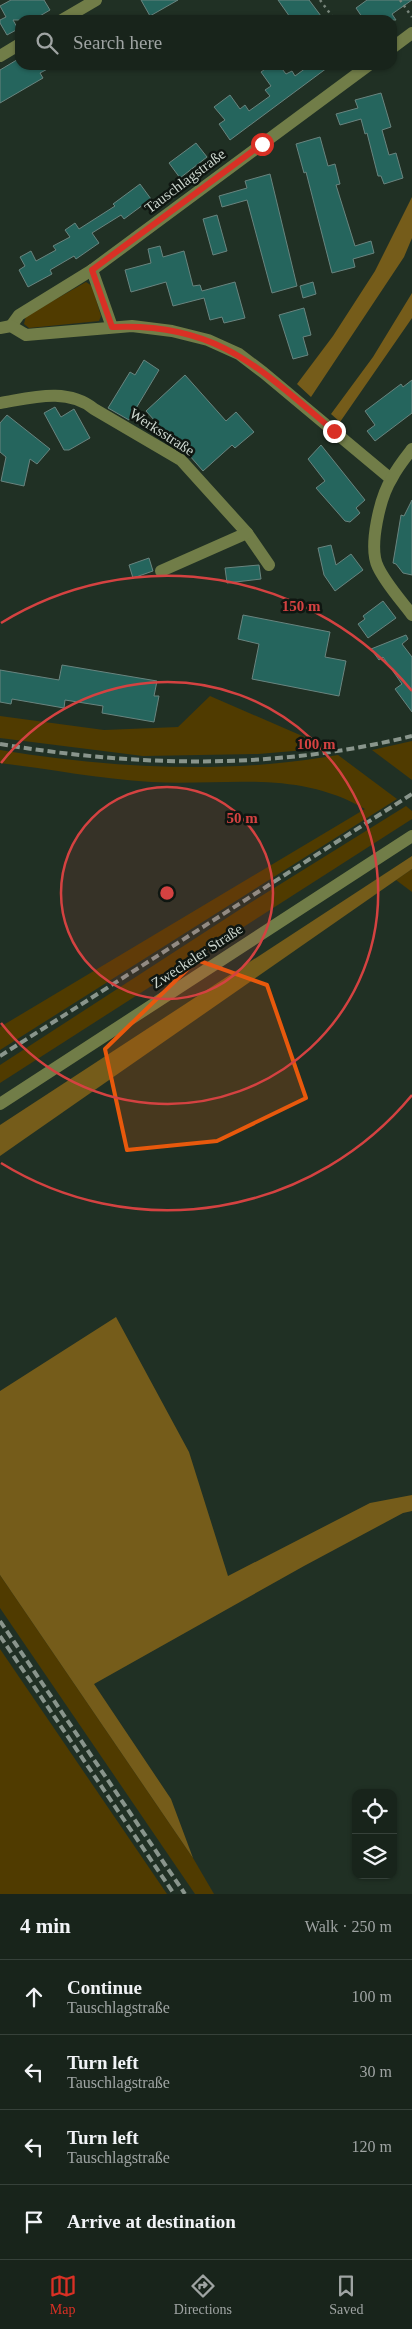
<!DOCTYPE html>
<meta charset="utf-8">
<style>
:root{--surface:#18241b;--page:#212c24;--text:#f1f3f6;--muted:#9fa4a3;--line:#36413a;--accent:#d93025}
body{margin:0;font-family:"Times New Roman",serif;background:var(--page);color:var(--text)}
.controls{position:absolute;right:15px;bottom:15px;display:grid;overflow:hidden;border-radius:10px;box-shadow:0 1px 4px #0004}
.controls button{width:45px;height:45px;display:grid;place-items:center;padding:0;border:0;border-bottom:1px solid var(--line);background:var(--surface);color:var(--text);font:25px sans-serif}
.stop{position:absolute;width:15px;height:15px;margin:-11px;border:4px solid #d93025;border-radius:50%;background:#fff}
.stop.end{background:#d93025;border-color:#fff;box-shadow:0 1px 5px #0008}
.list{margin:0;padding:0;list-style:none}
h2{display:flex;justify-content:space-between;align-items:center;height:65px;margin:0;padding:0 20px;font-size:21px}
h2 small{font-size:16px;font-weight:400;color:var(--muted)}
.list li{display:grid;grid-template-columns:32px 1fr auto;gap:15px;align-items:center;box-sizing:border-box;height:75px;padding:0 20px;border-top:1px solid var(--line)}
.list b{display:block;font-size:19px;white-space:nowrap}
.list p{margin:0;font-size:16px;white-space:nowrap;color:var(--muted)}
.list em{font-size:16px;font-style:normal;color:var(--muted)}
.icon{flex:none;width:28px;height:28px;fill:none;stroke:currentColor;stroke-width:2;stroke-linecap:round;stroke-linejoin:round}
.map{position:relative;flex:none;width:412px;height:1894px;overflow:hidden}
.search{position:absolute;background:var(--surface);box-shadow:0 1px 4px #0004;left:15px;right:15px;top:15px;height:55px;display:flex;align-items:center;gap:12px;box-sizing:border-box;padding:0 18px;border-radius:15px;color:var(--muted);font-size:19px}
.sheet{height:365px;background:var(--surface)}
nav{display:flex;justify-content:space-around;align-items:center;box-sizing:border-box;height:70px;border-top:1px solid var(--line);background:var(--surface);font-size:14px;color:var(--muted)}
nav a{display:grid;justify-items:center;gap:2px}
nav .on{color:var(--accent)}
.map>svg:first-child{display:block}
</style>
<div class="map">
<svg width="412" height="1894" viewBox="0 0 412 1894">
<rect width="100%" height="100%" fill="#203024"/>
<g fill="#503b00">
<path d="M86 282 92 286 101 316 99 321 29 328 24 324 26 316Z"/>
<path d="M210 696 330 748 258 754 143 756 0 738V716L104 730 178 727Z"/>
<path d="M412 741V780L372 750Z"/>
<path d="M0 750C112 768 225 775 338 755L397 799 0 1050V1027L365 809C295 769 227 786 151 782 100 779 50 769 0 763Z"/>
<path d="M406 806 412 811V819L0 1083V1065L242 908Z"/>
<path d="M412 869V892L396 880Z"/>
<path d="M0 1575 193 1858 214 1894H195L0 1608Z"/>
<path d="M0 1649 167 1894H0Z"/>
</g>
<g fill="#755c1a">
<path d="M412 197V238L404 257 311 397 297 384 333 336 375 271Z"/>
<path d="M412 293V318L340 422 331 414 373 357Z"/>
<path d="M412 856V869L0 1156V1125Z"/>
<path d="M116 1317 189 1452 228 1576 370 1503 412 1495V1511L403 1513 304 1566 94 1684 171 1799 193 1858 0 1575V1391Z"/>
</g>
<g fill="#25655d" stroke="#69847f">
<path d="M11 0H44L50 10 33 20H13L18 29 7 35 0 23V20L6 17 0 6Z"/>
<path d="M141 0H178L150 16Z"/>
<path d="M278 0H309L324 20H292Z"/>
<path d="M367 0H412L392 14 396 20H364L356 8Z"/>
<path d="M20 58V65H55L40 73 43 78 0 103V70Z"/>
<path d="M271 65H279L286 74 292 71 295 76 310 65H331L230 140 219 124 225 120 214 107 230 95 240 109 245 105 249 111 270 96 265 90 271 86 261 72Z"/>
<path d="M381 93 391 127 382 130 389 155 396 153 403 178 384 184 381 176H378L367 133 365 134 361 119 340 125 336 114 358 108 355 100Z"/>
<path d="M320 137 328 166 335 164 340 184 336 185 355 246 371 241 374 253 353 259 355 267 332 273 306 172 304 173 296 144Z"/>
<path d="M196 143 207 157 180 178 169 163Z"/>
<path d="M270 174 297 286 272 293 247 200 222 207 219 196 247 188 245 181Z"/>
<path d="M140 184 151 199 124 219 121 215 92 233 99 243 76 259 74 256 50 270 52 274 28 287 19 270 25 266 20 257 31 251 36 261 56 250 53 246 70 237 65 230 75 223 79 229 115 206 113 204Z"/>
<path d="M217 215 227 251 213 255 203 219Z"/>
<path d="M160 246 163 257 184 251 193 286 200 285 202 291 235 282 245 318 224 323 222 317 210 320 204 298 173 306 166 282 131 292 125 270 151 263 148 249Z"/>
<path d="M313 282 316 294 303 298 300 286Z"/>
<path d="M304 308 311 335 303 337 308 355 293 359 279 315Z"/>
<path d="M144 360 159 370 129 420 108 408 130 372 135 375Z"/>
<path d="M185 375 226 421 236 412 254 432 235 448 232 445 203 471 183 448 181 450 146 411Z"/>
<path d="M412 380V413L375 441 367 431 375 425 365 411 401 384 403 387Z"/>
<path d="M55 407 61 417 74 409 90 438 69 450H64L44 413Z"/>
<path d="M7 415 50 449 37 464 30 459 24 486 1 481 6 457 0 452V423Z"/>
<path d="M321 445 365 500 356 508 360 513 350 522 345 521 316 488 325 481 308 459Z"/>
<path d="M412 500V575L403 573 396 564 393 563 401 515 404 516Z"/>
<path d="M331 545 336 565 351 554 363 570 335 591 324 575 318 548Z"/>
<path d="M149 558 153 571 133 578 129 565Z"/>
<path d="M259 565 261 579 227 583 225 568Z"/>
<path d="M383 601 396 618 368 638 358 624 365 619 363 616Z"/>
<path d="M243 615 330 632 325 657 346 661 339 696 252 679 259 644 238 639Z"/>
<path d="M406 635 408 639 402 644 412 657V712L395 689 402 684 383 657 379 660 371 649Z"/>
<path d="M62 665 157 681 154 696H159L154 722 102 713 103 706 65 700 64 708 12 699 11 704 0 702V670L59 680Z"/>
</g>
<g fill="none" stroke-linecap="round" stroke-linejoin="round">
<g stroke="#78857b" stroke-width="2.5" stroke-dasharray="2.5 4" stroke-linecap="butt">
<path d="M320 0 335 20"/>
<path d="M400 0 412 17"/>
</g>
<g stroke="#717d48" stroke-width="12">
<path d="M62 20 96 0"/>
<path d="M392 48 412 33"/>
<path d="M0 56 20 44"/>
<path d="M92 270 112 327"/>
<path d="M11 326 19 315 92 270 369 65"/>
<path d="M0 328 11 326 26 335 132 326 172 331 208 340 239 354 264 373 391 479"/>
<path d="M0 403C31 398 67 387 94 409L181 460 247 533 269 565"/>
<path d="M412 449C405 458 397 468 392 478 380 497 368 547 378 567 386 584 401 600 412 615"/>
<path d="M161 571 247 533"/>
<path d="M0 1104 412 836"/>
</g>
<g stroke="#89958c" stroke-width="4" stroke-dasharray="8 4" stroke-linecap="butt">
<path d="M0 744C138 767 275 770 412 736"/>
<path d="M0 1056 412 794"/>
<path d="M0 1621 185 1894"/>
<path d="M0 1636 174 1894"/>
</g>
</g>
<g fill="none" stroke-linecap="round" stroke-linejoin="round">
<path stroke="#d93025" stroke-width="6" d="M262 144 92 270 112 327C217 322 259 368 334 431"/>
</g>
<path fill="#e8590c" fill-opacity="0.2" stroke="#e8590c" stroke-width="4" stroke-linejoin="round" d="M197 960 267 985 306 1098 217 1141 127 1150 105 1049Z"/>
<circle cx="167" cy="893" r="106" fill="#d44241" fill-opacity=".12"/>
<g fill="none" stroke="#d44241" stroke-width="2.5">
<circle cx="167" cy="893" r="106"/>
<path d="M1 763A211 211 0 1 1 1 1023"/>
<path d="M412 1095A317 317 0 0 1 1 1163M1 623A317 317 0 0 1 412 691"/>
</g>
<g text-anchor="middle" stroke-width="5" stroke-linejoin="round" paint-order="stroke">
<g font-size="15" fill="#ccd6ce" stroke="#0f1611">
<text transform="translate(185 181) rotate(-37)" y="5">Tauschlagstraße</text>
<text transform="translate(162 432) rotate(33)" y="5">Werksstraße</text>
<text transform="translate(197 956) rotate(-33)" y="5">Zweckeler Straße</text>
</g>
</g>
<circle cx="167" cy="893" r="8" fill="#d44241" stroke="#0f1611" stroke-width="2.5"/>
<g font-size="15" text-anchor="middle" font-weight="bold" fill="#d44241" stroke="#0f1611" stroke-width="5" stroke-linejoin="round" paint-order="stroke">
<text x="301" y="611">150 m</text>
<text x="316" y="749">100 m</text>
<text x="242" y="823">50 m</text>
</g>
</svg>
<div class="controls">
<button><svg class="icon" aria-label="locate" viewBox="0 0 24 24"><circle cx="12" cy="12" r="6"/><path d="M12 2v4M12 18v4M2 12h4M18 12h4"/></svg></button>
<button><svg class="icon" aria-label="layers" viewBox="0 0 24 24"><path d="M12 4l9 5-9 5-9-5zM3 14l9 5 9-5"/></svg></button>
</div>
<div class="stop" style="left:262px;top:144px"></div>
<div class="stop end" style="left:334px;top:431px"></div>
<div class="search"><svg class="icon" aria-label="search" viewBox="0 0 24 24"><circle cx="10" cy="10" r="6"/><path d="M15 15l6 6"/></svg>Search here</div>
</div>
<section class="sheet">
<h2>4 min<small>Walk · 250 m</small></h2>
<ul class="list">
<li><svg class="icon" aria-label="ahead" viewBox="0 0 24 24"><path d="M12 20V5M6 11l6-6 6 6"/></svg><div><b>Continue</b><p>Tauschlagstraße</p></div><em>100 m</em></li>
<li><svg class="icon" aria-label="left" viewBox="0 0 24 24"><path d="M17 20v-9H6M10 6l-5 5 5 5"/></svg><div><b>Turn left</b><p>Tauschlagstraße</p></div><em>30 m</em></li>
<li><svg class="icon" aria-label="left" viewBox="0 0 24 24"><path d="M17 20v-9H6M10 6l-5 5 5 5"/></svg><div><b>Turn left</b><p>Tauschlagstraße</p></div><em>120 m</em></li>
<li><svg class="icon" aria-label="arrive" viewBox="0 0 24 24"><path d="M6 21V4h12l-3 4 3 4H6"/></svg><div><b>Arrive at destination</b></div></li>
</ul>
</section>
<nav>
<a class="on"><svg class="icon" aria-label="map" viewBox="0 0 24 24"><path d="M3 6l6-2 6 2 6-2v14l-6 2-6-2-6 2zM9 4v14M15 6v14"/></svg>Map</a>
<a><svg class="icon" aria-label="directions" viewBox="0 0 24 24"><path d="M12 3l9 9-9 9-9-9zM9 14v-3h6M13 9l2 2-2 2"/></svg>Directions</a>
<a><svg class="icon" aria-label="saved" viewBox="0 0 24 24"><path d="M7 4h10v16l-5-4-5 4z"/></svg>Saved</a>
</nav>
